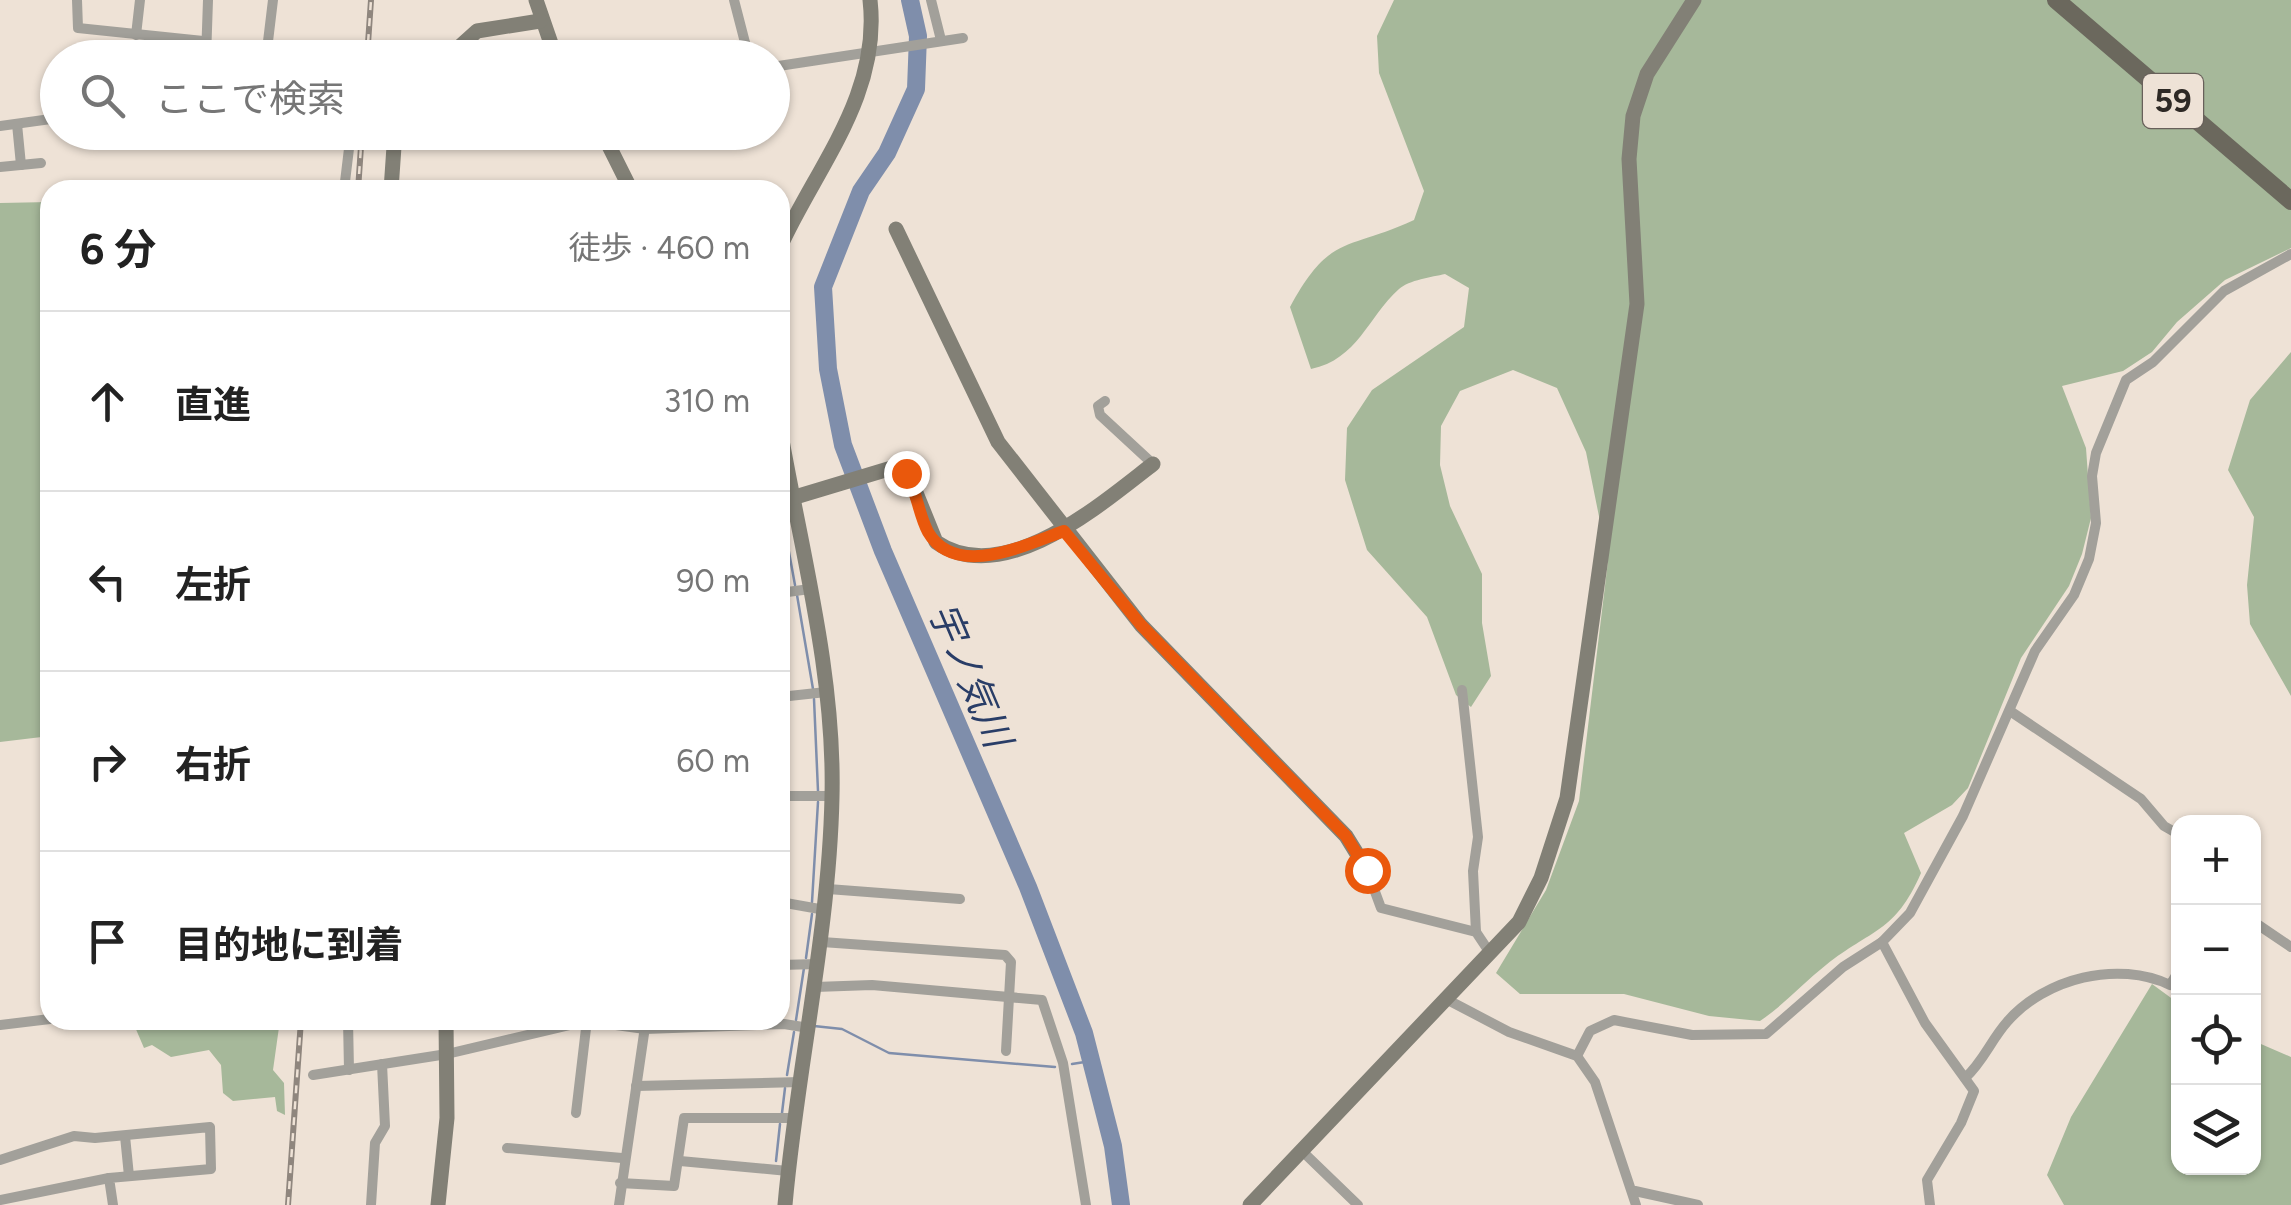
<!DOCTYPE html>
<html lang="ja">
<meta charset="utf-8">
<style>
:root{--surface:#fff;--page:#f2f2f2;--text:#222;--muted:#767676;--line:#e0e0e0}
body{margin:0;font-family:Figtree,"Noto Sans JP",sans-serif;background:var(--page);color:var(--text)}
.controls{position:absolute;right:30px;bottom:30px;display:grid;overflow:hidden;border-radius:20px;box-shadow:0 2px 8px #0004}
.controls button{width:90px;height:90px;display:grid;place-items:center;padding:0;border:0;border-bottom:2px solid var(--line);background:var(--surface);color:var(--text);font:50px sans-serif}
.stop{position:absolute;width:30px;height:30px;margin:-22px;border:8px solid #ea580c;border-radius:50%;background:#fff}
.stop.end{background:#ea580c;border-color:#fff;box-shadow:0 2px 10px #0008}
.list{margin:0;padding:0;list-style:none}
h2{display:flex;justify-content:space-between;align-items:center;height:130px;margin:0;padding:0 40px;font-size:42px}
h2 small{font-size:32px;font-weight:400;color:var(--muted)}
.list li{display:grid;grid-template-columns:65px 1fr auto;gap:30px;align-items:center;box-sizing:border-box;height:180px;padding:0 40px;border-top:2px solid var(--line)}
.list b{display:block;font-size:38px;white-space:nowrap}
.list em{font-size:32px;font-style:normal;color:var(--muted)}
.icon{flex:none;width:55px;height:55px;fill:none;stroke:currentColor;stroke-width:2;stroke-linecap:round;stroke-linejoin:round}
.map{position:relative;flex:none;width:2291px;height:1205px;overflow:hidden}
.search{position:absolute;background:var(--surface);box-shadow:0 2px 8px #0004;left:40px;top:40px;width:750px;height:110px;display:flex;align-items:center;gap:25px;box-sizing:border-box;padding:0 35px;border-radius:55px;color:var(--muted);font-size:38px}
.panel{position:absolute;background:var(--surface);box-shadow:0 2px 8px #0004;left:40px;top:180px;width:750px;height:850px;border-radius:30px}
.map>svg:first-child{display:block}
</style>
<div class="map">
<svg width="2291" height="1205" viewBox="0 0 2291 1205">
<rect width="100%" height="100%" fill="#eee2d6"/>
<g fill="#a6b89a">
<path d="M1394 0H2291V248L2225 280 2177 322 2152 352 2123 371 2062 386 2086 448 2091 518 2082 554 2069 586 2021 658 1968 788 1952 805 1904 833 1921 873C1895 933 1871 929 1826 965 1803 983 1784 1005 1760 1021L1709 1016 1624 994H1520L1496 973 1546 890 1579 801 1608 561 1586 452 1557 388 1513 370 1460 391 1441 426 1440 465 1450 506 1482 574V623L1491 676 1471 707 1456 695 1427 617 1367 550 1345 480 1347 428 1372 390 1464 327 1469 288 1445 274C1432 277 1409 280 1399 289 1367 318 1358 359 1311 369L1290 307C1330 233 1347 251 1414 220L1424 191 1379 73 1377 36Z"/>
<path d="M50 202V736L0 742V203Z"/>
<path d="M2291 352V696L2250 624 2247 585 2254 517 2228 470 2250 400Z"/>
<path d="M2152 984 2178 1003V1168H2254V1041L2291 1057V1205H2064L2047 1175 2071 1117Z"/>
<path d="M132 1020H280L273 1070 284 1083 285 1115 277 1111 275 1097 233 1101 223 1093 221 1065 209 1050 171 1057 152 1045 144 1048Z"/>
</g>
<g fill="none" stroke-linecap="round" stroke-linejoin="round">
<g stroke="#7f8eab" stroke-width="2.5">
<path d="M780 503 795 585"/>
<path d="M797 595 813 689"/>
<path d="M814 699 818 791"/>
<path d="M812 902 818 802"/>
<path d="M806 958 812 914"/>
<path d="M796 1020 804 968"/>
<path d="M814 1026 842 1029 889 1053 1055 1067"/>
<path d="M1072 1064 1091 1061"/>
<path d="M787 1075 794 1032"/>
<path d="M782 1113 785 1088"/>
<path d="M776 1161 780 1124"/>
</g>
<path stroke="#7f8eab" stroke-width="18" d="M910 0 918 36 916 89 887 153 861 191 823 287 828 369 843 445 883 551 1028 887 1084 1033 1113 1146 1121 1205"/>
<g stroke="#a2a09a" stroke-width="10">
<path d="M77 0 78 28 203 41"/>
<path d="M734 0 749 58"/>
<path d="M931 0 941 40"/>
<path d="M136 35 140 0"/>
<path d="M206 58 208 0"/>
<path d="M266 58 273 0"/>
<path d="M772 67 963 38"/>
<path d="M17 124 21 165"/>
<path d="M0 126 58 118"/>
<path d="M0 167 41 163"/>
<path d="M344 190 351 132"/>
<path d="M1105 401 1098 406 1100 415 1153 464"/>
<path d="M780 593 810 589"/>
<path d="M1462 690 1478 837 1473 871 1476 932"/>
<path d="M780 697 826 692"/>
<path d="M2010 711 2141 799 2164 826 2178 834"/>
<path d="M780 796H832"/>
<path d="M780 820 783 764"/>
<path d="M1367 870 1381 908 1476 932 1490 953"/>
<path d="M828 889 960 899"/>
<path d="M780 902 825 910"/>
<path d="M2254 922 2291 947"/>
<path d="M822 942 1005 955 1011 962 1006 1051"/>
<path d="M780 965 818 964"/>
<path d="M815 987 872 985 1042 1000 1063 1063 1086 1205"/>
<path d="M1446 999 1509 1032 1577 1056 1595 1082 1636 1205"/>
<path d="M348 1020 349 1070"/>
<path d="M0 1025 50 1019"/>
<path d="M1577 1056 1590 1031 1614 1020 1692 1035 1766 1034 1843 967 1882 942"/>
<path d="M313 1075 447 1054 587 1021 645 1029 784 1024 809 1028"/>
<path d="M1965 1078C1983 1062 1991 1040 2007 1022 2045 978 2118 960 2170 985L2178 972"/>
<path d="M636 1086 800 1082"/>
<path d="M576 1113 587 1020"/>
<path d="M125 1136 129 1176"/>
<path d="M507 1148 622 1158"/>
<path d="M1302 1151 1358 1205"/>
<path d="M0 1160 74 1136 95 1138 210 1127 211 1169 109 1178 113 1205"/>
<path d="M680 1161 788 1171"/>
<path d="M620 1183 674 1186 684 1118H793"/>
<path d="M1635 1191 1698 1205"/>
<path d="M0 1200 109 1178"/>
<path d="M371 1205 375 1143 385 1126 382 1064"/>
<path d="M619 1205 646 1020"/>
<path d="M1930 1205 1927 1180 1961 1123 1974 1091 1925 1023 1882 942 1910 913 1963 816 2035 651 2074 595 2089 559 2096 523 2092 476 2096 453 2126 380 2153 362 2224 291 2291 254"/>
</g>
<g stroke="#828076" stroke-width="15">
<path d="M536 0 556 58"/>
<path d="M447 58 477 31 540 21"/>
<path d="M602 132 631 190"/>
<path d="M391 190 395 132"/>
<path d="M896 229 998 442 1141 625 1346 836 1367 870"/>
<path d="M780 247C817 166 881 95 870 0"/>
<path d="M780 429C801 550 835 673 832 797 829 935 797 1068 785 1205"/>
<path d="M792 498 895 467 910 478 936 542C1004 589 1101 504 1153 464"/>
<path d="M438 1205 447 1118 446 1020"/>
<path d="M1250 1205 1519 922 1541 878 1567 798 1637 304 1629 159 1633 116 1647 74 1694 0"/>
</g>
<path stroke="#6b685d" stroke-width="18" d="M2056 0 2291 201"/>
<g stroke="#8f867e" stroke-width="6">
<g id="rail">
<path d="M367 58 371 0"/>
<path d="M358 190 362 132"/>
<path d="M288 1205 301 1020"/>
</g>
</g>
<use href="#rail" stroke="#eee2d6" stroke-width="2.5" stroke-dasharray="8" stroke-linecap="butt"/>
</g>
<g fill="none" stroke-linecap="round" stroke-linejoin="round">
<path stroke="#ea580c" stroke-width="12" d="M906 473C917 491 918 513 928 532 956 580 1027 544 1064 531L1141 625 1346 836 1367 870"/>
</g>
<g text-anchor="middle" stroke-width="8" stroke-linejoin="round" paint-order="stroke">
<rect fill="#eee2d6" stroke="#68605a" stroke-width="2.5" x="2143" y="74" width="60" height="54" rx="8"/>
<g font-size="32" font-weight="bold" fill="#2e2925">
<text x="2173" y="112">59</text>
</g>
<g font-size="38" font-style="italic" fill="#293d67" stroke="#eee2d6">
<text transform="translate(970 675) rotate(67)" y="13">宇ノ気川</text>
</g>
</g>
</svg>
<div class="controls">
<button>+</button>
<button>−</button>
<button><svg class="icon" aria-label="locate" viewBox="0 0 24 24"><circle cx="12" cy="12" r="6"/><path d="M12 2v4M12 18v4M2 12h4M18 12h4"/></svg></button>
<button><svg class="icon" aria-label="layers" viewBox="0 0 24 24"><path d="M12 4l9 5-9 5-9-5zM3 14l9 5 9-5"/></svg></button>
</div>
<div class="stop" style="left:1367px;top:870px"></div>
<div class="stop end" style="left:906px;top:473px"></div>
<div class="search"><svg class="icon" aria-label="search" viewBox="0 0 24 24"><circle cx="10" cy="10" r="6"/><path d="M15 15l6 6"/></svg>ここで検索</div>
<section class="panel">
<h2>6 分<small>徒歩 · 460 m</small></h2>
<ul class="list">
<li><svg class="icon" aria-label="ahead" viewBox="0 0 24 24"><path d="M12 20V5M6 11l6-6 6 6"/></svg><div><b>直進</b></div><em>310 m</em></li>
<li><svg class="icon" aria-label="left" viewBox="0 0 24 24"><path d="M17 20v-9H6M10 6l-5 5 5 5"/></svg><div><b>左折</b></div><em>90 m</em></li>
<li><svg class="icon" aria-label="right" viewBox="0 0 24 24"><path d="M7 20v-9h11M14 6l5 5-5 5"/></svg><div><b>右折</b></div><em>60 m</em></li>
<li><svg class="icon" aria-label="arrive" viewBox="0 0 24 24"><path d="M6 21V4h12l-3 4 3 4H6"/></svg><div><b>目的地に到着</b></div></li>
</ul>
</section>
</div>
